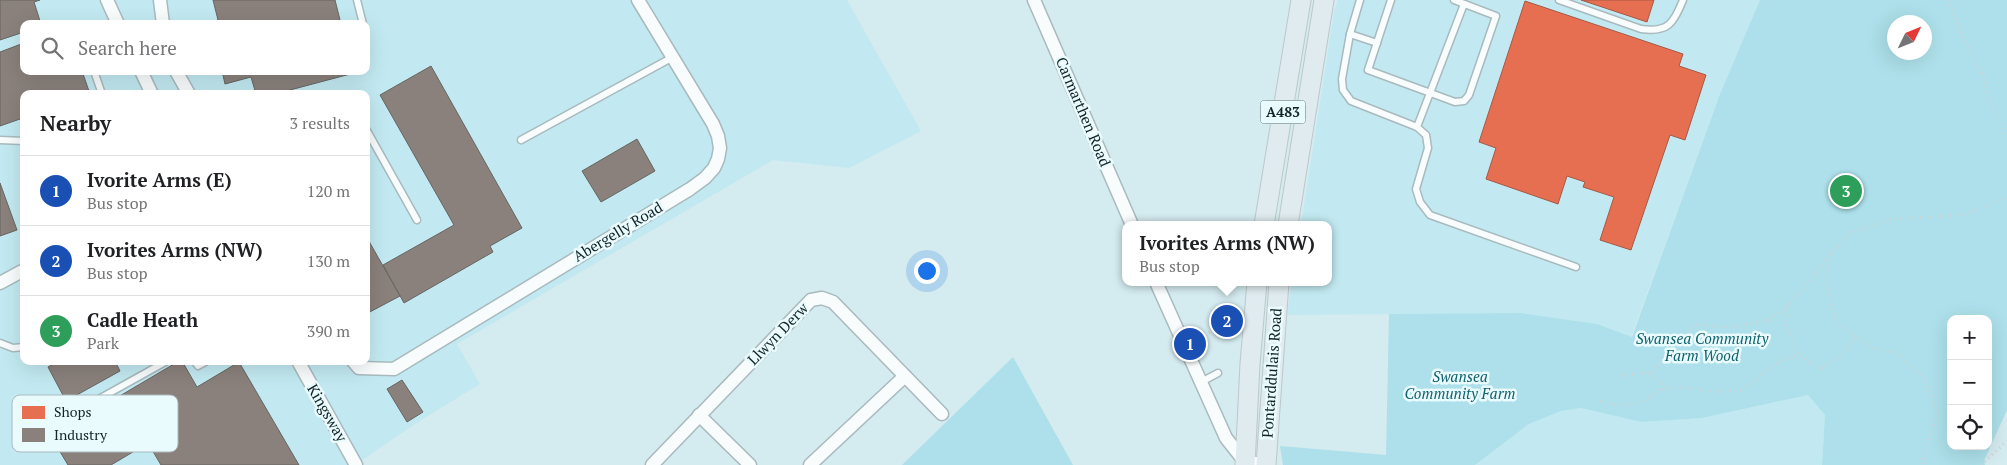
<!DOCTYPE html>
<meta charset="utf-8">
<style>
:root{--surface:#fff;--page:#f2f2f2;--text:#202124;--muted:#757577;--line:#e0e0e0;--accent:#576a6d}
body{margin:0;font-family:"PT Serif",serif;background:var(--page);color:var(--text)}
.controls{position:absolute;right:15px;bottom:15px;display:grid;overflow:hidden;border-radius:10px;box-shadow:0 5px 20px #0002}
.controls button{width:45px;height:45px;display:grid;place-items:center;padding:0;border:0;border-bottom:1px solid var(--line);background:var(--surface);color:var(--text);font:25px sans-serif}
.compass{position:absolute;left:1887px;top:15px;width:45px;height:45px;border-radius:50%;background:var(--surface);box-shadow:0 5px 20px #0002;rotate:47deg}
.you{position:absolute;left:926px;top:270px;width:18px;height:18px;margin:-12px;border:4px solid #fff;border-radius:50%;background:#1a73e8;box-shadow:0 0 0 8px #1a73e833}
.badge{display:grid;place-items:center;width:32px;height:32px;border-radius:50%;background:var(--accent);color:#fff;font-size:16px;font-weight:700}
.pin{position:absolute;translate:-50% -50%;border:2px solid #fff;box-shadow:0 1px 5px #0006}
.popup{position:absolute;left:1122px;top:221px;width:210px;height:65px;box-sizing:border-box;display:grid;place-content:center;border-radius:10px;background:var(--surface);filter:drop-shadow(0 1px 4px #0005);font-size:16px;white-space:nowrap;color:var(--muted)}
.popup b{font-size:19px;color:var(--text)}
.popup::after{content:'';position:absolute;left:50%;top:100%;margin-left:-10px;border:10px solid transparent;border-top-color:var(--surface)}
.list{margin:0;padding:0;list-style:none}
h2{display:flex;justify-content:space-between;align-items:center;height:65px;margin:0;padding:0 20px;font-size:21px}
h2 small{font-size:16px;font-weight:400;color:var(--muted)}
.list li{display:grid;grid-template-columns:32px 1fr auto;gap:15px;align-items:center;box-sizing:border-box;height:70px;padding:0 20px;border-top:1px solid var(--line)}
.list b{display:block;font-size:19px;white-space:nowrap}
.list p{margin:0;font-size:16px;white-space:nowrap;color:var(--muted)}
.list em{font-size:16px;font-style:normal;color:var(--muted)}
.icon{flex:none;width:28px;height:28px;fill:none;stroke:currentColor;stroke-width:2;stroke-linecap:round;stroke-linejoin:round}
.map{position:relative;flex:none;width:2007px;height:465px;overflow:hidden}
.search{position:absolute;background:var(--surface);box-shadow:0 5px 20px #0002;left:20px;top:20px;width:350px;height:55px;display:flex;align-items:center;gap:12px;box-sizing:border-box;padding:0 18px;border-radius:10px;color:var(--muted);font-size:19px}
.panel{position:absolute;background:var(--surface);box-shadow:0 5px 20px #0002;left:20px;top:90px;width:350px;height:275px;border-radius:10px}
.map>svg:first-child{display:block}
</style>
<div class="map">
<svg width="2007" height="465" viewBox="0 0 2007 465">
<rect width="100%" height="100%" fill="#d4ebef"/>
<g fill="#c2e9f1" fill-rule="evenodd">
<path d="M0 0H847L921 131 849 168 773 160 457 344 480 384 415 424 355 465H0ZM24 24H366V71H24ZM24 94H366V361H24Z"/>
<path d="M1338 0H1760L1720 94 1631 337 1597 324 1520 313 1287 315 1292 282H1328V225H1301L1334 12Z"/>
<path d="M1808 395 1825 415 1822 465H1475L1529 424 1561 411 1581 408 1641 422 1702 418Z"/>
</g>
<g fill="#ade0ea" fill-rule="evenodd">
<path d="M1760 0H2007V410L1984 461 1985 465H1822L1825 415 1808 395 1702 418 1641 422 1581 408 1561 411 1529 424 1475 465H1283L1280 446 1386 455 1389 314 1520 313 1597 324 1632 337 1720 94ZM1894 22H1924V52H1894ZM1951 319H1988V446H1951Z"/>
<path d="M1013 357 1073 465H902Z"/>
</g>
<g fill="#e76f51" stroke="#a75844">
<path d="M1581 0H1654L1647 22Z"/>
<path d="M1525 1 1683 54 1679 66 1706 75 1685 140 1670 135 1631 250 1600 240 1614 197 1583 187 1585 182 1567 176 1558 204 1486 179 1496 148 1479 142Z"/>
</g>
<g fill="#8a817c" stroke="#666562">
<path d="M0 0H40L34 2 41 24H24V32L0 40Z"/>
<path d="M213 0H335L341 24H219Z"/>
<path d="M24 43V71H82L90 94H24V127L20 119 0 126V52Z"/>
<path d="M431 66 522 228 490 246 493 252 404 303 383 265 454 225 380 95Z"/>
<path d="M222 71H354V73L275 94H256L251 77 225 84Z"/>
<path d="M637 139 655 171 601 202 582 171Z"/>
<path d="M0 183 17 230 0 236Z"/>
<path d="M366 236 400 296 366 314Z"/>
<path d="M59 361H115L120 371 66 401 48 367Z"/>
<path d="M179 361H182L197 387 239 362 299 465H161L148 443 111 465H68L56 445 84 429 79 420Z"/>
<path d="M402 380 423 412 407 422 387 389Z"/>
</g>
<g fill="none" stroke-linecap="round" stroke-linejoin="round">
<g stroke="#a8babd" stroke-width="9">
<g id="service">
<path d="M357 0 363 24"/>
<path d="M1360 0 1350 34 1377 43"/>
<path d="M1391 0 1368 70 1455 102 1464 101 1469 95 1496 16 1454 0"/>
<path d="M1559 0 1641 29C1668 33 1674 23 1683 0"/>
<path d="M1350 34 1342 79 1343 90 1351 101 1417 127 1426 135 1428 148 1416 189 1420 202 1430 215 1576 267"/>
<path d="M94 71 102 94"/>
<path d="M1417 127 1464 4"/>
<path d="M366 129 417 220"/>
<path d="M0 140 24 141"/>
<path d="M521 140 673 57"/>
<path d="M0 343 13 348 24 347"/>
<path d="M194 361 198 366 207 361"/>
<path d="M1201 382 1218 373"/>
<path d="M79 410 167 361"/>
</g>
</g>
<g stroke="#a8babd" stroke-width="15">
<g id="minor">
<path d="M107 0 118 24"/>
<path d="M160 0 163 24"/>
<path d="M1034 0 1132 225"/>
<path d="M141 71 152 94"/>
<path d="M176 71 189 94"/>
<path d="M1156 282 1226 438 1245 462 1266 464"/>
<path d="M0 283 24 270"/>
<path d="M298 361 356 465"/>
<path d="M353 361 359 368 394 369 690 189 705 178 714 168 718 159 720 148 718 136 713 124 638 0"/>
<path d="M699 415 750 465"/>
<path d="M652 465 811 300 822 298 833 302 942 414"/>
<path d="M810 465 905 376"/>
</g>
</g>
<g stroke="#bcc8ca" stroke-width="21">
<g id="primary">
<path d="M1264 225 1301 0"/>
<path d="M1288 225 1324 0"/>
<path d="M1245 465 1250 364 1257 282"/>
<path d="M1266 465 1279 282"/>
</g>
</g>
<g stroke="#cdd4d5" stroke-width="3" stroke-dasharray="1 4" stroke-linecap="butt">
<path d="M1948 0 1960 30 1984 78 1989 99 2007 137"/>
<path d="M1831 255 1826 279 1835 321 1872 348 1897 353 1926 380 1937 414 1923 460 1924 465"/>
<path d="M1788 305 1786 325 1799 357"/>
<path d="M1196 341 1227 321"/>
<path d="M1648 373 1664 383 1661 390"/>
<path d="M1617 376 1652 372 1677 342 1697 325 1732 327 1771 320 1788 305 1805 287 1832 252 1853 232 1893 219 1963 215 2007 198"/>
<path d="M1595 400 1617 405 1637 404 1661 390 1679 387 1718 392 1742 390 1785 358 1799 357 1822 368 1839 358 1855 337"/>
<path d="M1981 465 2007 441"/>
</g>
<use href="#service" stroke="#f9fcfd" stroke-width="6"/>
<use href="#minor" stroke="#f9fcfd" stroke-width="12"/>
<use href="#primary" stroke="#dfebef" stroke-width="19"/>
</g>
<g text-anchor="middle" stroke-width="5" stroke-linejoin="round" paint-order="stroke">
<rect fill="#eafbfe" stroke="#546468" stroke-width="1" x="1260.5" y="100.5" width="45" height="23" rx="4"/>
<g font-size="14" font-weight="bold" fill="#132427">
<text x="1283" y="117">A483</text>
</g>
<g font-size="15" fill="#132427" stroke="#eafbfe">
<text transform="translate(1083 112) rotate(67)" y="5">Carmarthen Road</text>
<text transform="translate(618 232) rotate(-31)" y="5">Abergelly Road</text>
<text transform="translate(778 334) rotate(-46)" y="5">Llwyn Derw</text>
<text transform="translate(1272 373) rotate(-86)" y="5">Pontarddulais Road</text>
<text transform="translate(327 413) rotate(60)" y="5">Kingsway</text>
</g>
<g font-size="15" font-style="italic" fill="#11626e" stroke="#eafbfe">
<text x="1702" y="344">Swansea Community<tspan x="1702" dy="17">Farm Wood</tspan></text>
<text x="1460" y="382">Swansea<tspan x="1460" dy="17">Community Farm</tspan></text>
</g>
</g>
<rect x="12" y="395" width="166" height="57" rx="8" fill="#eafbfe" stroke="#aababe" stroke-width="1"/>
<rect x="22" y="406" width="23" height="13" fill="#e76f51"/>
<rect x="22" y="428" width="23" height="14" fill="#8a817c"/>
<g font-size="14" fill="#132427">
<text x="54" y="417">Shops</text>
<text x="54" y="440">Industry</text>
</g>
</svg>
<div class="controls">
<button>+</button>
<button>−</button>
<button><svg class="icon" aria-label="locate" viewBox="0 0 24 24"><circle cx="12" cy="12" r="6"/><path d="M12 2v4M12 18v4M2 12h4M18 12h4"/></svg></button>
</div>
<svg class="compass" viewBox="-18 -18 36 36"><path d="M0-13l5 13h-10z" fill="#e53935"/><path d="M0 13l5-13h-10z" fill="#757577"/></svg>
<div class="you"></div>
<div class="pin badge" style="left:1190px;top:344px;background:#1a4fb4">1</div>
<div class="pin badge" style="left:1227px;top:321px;background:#1a4fb4">2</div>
<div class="popup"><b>Ivorites Arms (NW)</b>Bus stop</div>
<div class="pin badge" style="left:1846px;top:191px;background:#2e9e5b">3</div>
<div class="search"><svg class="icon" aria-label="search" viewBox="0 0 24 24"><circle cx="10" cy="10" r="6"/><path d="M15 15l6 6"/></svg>Search here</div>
<section class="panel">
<h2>Nearby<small>3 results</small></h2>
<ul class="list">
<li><span class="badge" style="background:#1a4fb4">1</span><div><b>Ivorite Arms (E)</b><p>Bus stop</p></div><em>120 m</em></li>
<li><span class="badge" style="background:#1a4fb4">2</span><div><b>Ivorites Arms (NW)</b><p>Bus stop</p></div><em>130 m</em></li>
<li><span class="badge" style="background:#2e9e5b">3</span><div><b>Cadle Heath</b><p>Park</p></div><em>390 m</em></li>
</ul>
</section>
</div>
